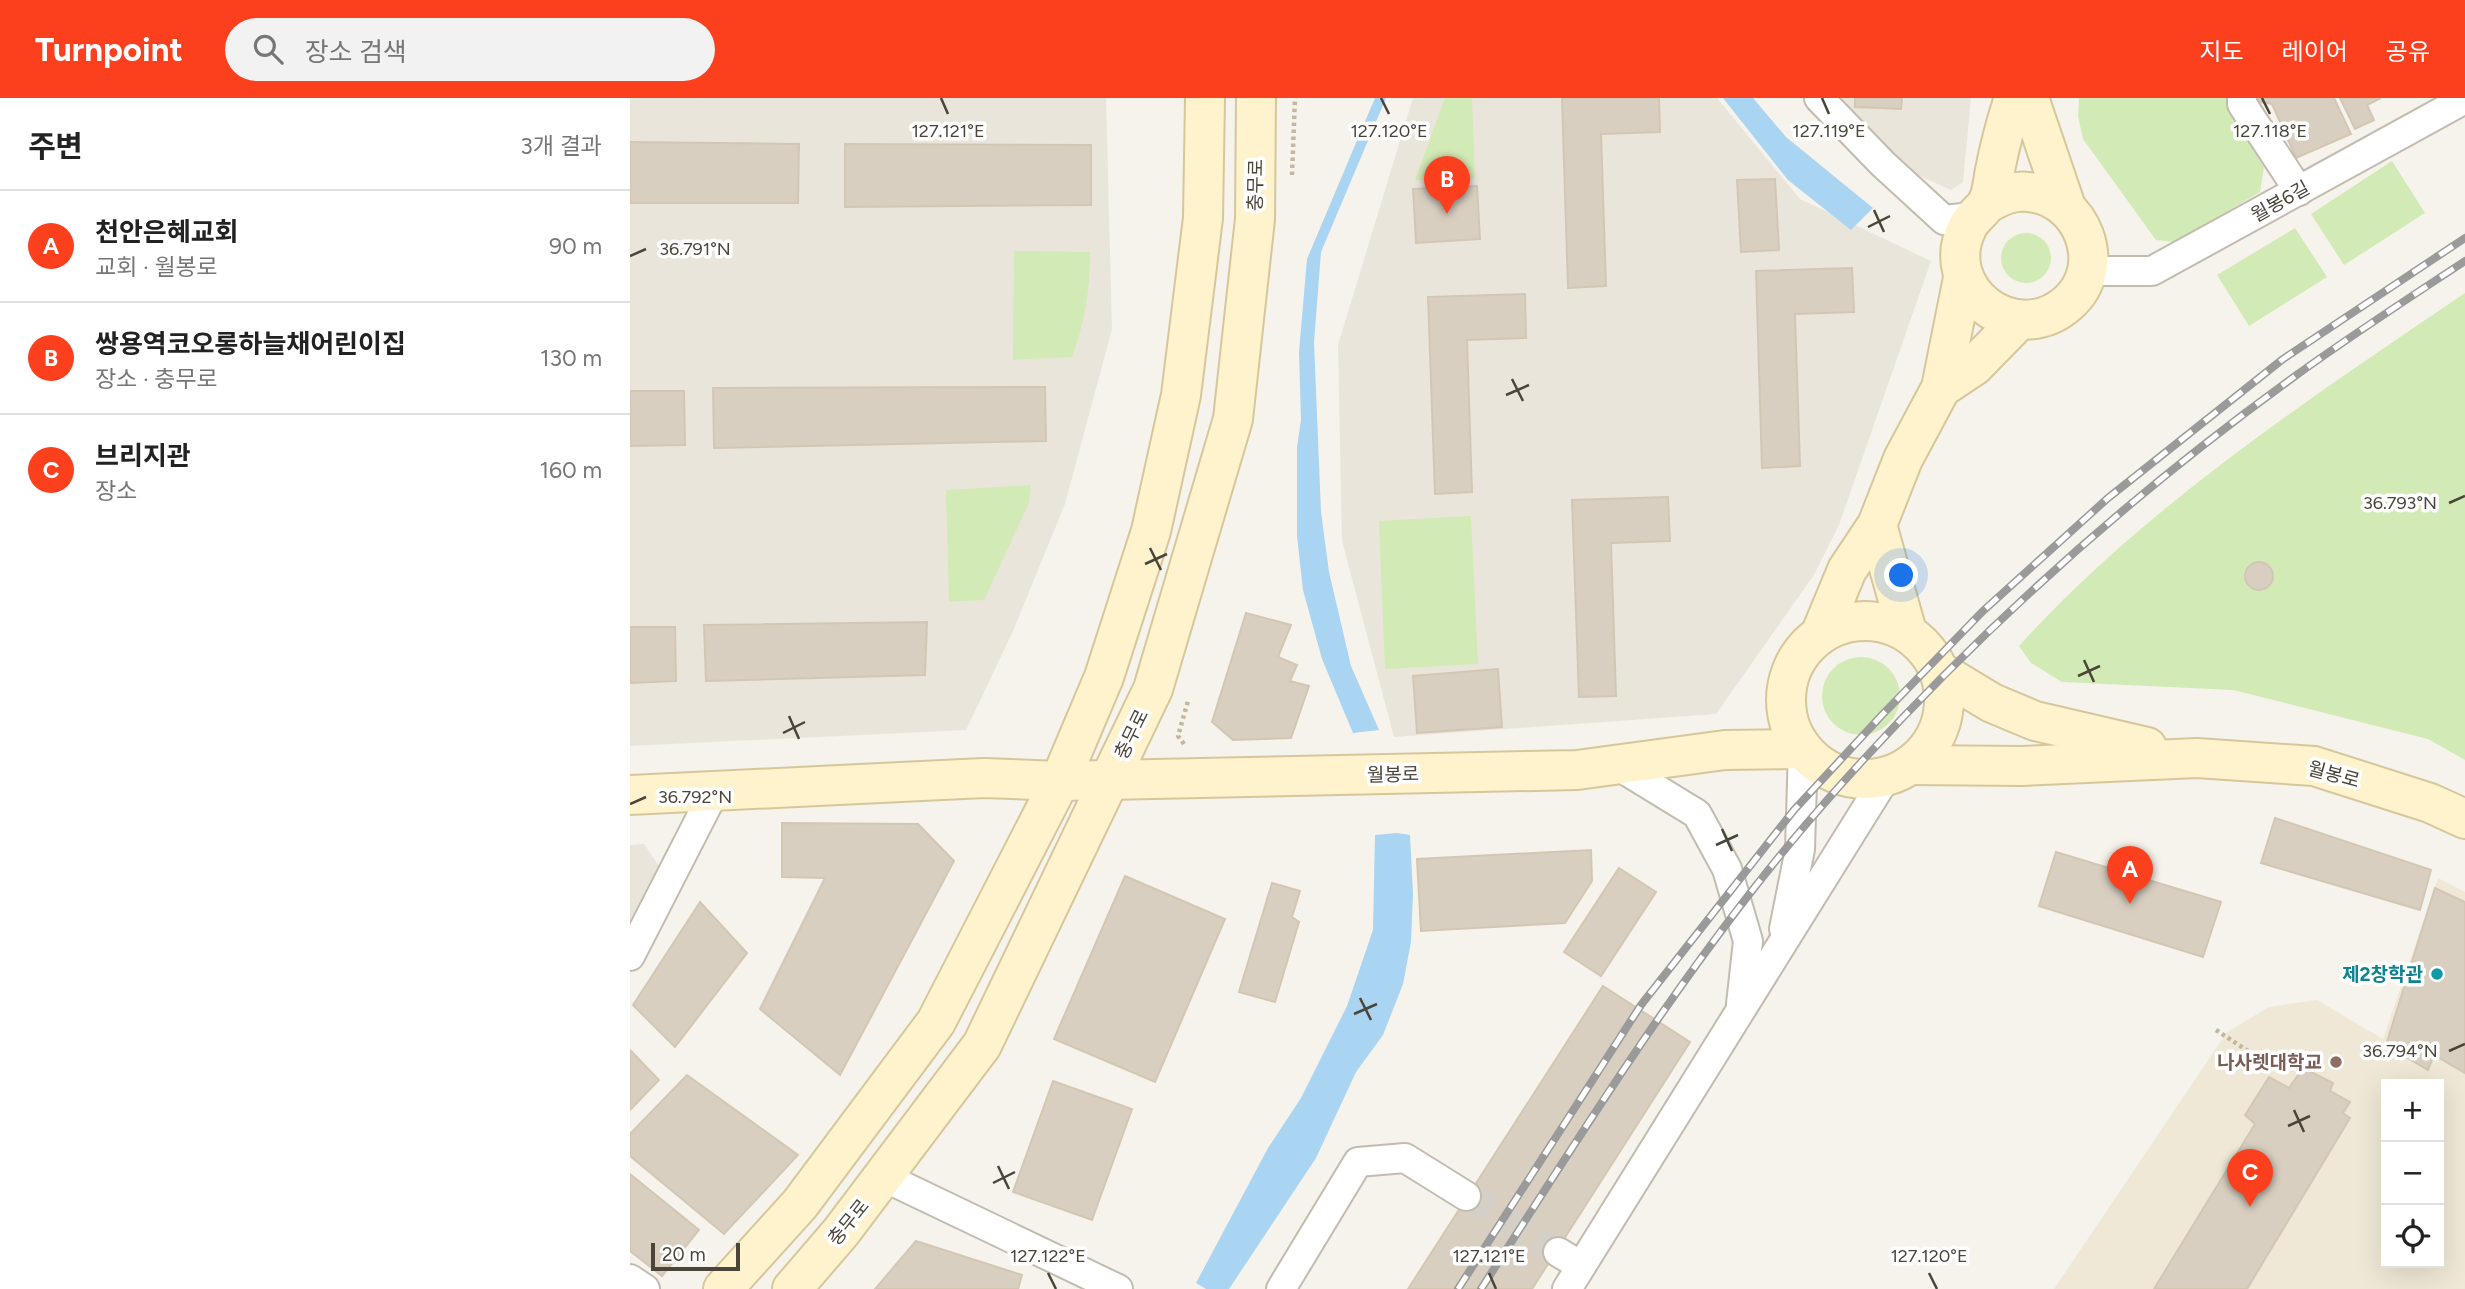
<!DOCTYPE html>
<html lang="ko">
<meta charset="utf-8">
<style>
:root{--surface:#fff;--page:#f2f2f2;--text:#222;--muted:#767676;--line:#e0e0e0;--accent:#fc3f1d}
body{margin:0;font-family:Figtree,"Noto Sans KR",sans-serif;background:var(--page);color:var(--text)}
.controls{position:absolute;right:21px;bottom:21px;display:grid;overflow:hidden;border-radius:0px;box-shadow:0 7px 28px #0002}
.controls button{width:63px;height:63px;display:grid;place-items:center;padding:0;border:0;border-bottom:2px solid var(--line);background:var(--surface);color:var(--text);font:35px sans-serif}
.scale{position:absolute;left:21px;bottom:18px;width:89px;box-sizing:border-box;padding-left:7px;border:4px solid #4b4439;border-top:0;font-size:19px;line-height:24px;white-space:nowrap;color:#4b4439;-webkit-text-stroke:5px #fff;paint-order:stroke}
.you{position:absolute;left:1272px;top:478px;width:24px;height:24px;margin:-18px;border:5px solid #fff;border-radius:50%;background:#1a73e8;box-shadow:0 0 0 10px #1a73e833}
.badge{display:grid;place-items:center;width:46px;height:46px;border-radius:50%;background:var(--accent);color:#fff;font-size:23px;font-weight:700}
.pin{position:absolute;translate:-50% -58px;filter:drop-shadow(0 2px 4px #0008)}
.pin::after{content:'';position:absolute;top:37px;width:24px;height:21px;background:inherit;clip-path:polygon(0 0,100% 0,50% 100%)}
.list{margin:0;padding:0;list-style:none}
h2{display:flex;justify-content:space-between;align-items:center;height:91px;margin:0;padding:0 28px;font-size:30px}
h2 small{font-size:23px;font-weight:400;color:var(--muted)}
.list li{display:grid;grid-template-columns:46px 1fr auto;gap:21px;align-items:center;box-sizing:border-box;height:112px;padding:0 28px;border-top:2px solid var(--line)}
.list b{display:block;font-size:26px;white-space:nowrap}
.list p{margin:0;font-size:23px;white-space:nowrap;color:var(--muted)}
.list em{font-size:23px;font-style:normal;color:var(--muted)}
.icon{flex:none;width:38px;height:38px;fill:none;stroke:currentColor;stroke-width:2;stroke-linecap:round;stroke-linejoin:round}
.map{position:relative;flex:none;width:1835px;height:1191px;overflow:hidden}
header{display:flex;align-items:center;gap:42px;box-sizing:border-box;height:98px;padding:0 35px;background:var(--accent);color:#fff}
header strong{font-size:33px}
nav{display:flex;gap:38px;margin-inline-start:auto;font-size:24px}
.search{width:490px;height:63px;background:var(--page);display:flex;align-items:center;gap:18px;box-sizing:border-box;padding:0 24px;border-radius:38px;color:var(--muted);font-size:26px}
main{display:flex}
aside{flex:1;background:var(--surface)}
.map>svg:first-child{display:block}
</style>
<header>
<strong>Turnpoint</strong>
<div class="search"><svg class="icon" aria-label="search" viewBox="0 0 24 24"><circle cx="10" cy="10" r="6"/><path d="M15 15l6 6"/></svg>장소 검색</div>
<nav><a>지도</a><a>레이어</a><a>공유</a></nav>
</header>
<main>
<aside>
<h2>주변<small>3개 결과</small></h2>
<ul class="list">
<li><span class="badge">A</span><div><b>천안은혜교회</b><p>교회 · 월봉로</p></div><em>90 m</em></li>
<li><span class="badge">B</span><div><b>쌍용역코오롱하늘채어린이집</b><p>장소 · 충무로</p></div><em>130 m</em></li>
<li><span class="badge">C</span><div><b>브리지관</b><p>장소</p></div><em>160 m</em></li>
</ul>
</aside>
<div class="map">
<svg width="1835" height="1191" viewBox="0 0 1835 1191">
<rect width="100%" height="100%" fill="#f6f3ec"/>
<g fill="#eae5da">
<path d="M0 0H476L482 231 435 406 383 533 336 632 0 648Z"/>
<path d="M783 0H1087L1170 101 1301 163 1209 427 1184 477 1086 616 764 639 712 443 708 247Z"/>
<path d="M1200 0H1341L1333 84 1321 92 1279 73Z"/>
<path d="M14 746 35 777 0 844V747Z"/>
</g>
<path fill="#efe8d6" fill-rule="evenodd" d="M1808 780 1835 794V1191H1424L1597 934 1639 909 1687 902 1753 941ZM1756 986H1809V1165H1756Z"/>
<g fill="#d2eab5">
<path d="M815 0H842L845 80 785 82Z"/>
<path d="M1449 0H1596L1634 69 1630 94 1545 144 1526 142 1453 41 1448 18Z"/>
<path d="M1762 63 1795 115 1714 167 1681 116Z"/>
<path d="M1665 130 1697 179 1619 228 1587 177Z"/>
<circle cx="1396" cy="160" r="25"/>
<path d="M384 153 460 154C460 192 455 223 442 259L383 262Z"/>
<path d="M1835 195V662L1798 641 1603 592 1432 584 1401 565 1389 548C1516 408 1679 301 1835 195Z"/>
<path d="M401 387 399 405 354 502 319 504 316 392Z"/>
<path d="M841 418 848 566 755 571 749 423Z"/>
<circle cx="1231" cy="598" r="39"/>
</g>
<g fill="#a9d4f2">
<path d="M745 0H756L691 154 684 244 691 414 699 474 721 568 749 632 723 635 692 561 673 492 667 438V349L671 322 669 254 677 161Z"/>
<path d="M1093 0H1123L1156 39 1243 110 1221 132 1158 82Z"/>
<path d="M767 735 780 737 783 796 781 844 773 886 753 937 726 974 686 1060 599 1191H576L566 1185 638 1050 671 1000 717 908 743 832 745 737Z"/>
</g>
<g fill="#d8cfc1" stroke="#d3c7b4" stroke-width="2">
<path d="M932 0H1029L1030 34 971 36 976 188 938 190Z"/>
<path d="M1225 0H1272L1271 11 1225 9Z"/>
<path d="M1629 0H1704L1721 36 1666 60 1642 6 1629 4Z"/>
<path d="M1710 0H1751L1737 7 1744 22 1725 31Z"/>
<path d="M0 44 169 46 168 105H0Z"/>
<path d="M215 46 461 47V107L215 109Z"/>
<path d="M1145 81 1149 152 1111 154 1107 82Z"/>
<path d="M847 88 850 141 786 145 783 91Z"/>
<path d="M1222 170 1224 214 1165 216 1170 368 1132 370 1126 173Z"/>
<path d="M895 196 896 240 837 242 842 394 805 396 798 199Z"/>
<path d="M415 289 416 343 84 350 83 290Z"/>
<path d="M0 293H54L55 347 0 348Z"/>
<path d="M1038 399 1040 443 981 445 986 598 949 599 942 402Z"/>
<circle cx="1629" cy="478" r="14"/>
<path d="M616 515 661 527 648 559 667 567 660 583 679 588 661 640 603 642 582 624Z"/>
<path d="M297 524 295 577 76 583 74 527Z"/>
<path d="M0 529H45L46 583 0 585Z"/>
<path d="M868 571 872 629 787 635 783 578Z"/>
<path d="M1645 720 1801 772 1790 812 1631 765Z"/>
<path d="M152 725 288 726 324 763 210 977 130 911 195 780 152 779Z"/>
<path d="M961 752 962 783 935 825 791 833 787 761Z"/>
<path d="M1426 754 1591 804 1573 859 1409 808Z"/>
<path d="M989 770 1026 794 971 878 934 854Z"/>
<path d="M495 778 595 821 525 984 424 941Z"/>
<path d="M642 785 670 793 662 819 669 824 645 904 609 894Z"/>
<path d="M1805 790 1835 804V975L1804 957 1798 972 1756 947Z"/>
<path d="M70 804 117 855 45 949 3 907Z"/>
<path d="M973 888 1060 944 902 1191H778Z"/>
<path d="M0 952 29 982 0 1012Z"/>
<path d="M1673 970 1703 985 1700 993 1720 1004 1713 1015 1720 1020 1617 1191H1524L1625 1026 1615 1017 1639 979 1659 990Z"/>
<path d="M57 977 168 1057 94 1136 0 1058V1036Z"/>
<path d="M423 983 502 1011 462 1122 383 1094Z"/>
<path d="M0 1076 69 1132 32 1178 0 1153Z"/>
<path d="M286 1143 392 1177 388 1191H245Z"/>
</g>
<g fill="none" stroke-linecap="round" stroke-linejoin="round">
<path stroke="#d4d0c8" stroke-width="28" stroke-dasharray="28 14" stroke-linecap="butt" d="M836 1098 928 1154"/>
<g stroke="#c2bbae" stroke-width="32">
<g id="street">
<path d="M1189 0 1253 66 1314 122 1342 119"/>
<path d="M1612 0V6L1669 93"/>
<path d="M1457 173H1522L1835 1"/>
<path d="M987 667 1067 716 1097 771 1118 843 1111 906"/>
<path d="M1154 831 1170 751 1173 651"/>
<path d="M0 858 84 694"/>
<path d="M254 1079 488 1191"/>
<path d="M928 1154 951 1168"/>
<path d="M0 1181 15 1191"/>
<path d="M651 1191 728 1064 775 1060 836 1098"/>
<path d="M937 1191 1256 679"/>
</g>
</g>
<g stroke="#d6c79b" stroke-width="42">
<g id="secondary">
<path d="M1399 0 1436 109"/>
<path d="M1358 105C1371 98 1383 92 1398 94 1452 98 1480 168 1438 205 1385 252 1305 191 1338 128 1343 118 1354 112 1358 103 1362 95 1363 82 1365 72 1370 47 1376 24 1384 0"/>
<path d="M1311 290 1344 268 1389 222"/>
<path d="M1247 427 1277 534"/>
<circle cx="1235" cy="602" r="79"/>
<path d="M1190 537 1217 472 1247 427 1273 361 1311 290 1333 180"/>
<path d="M1309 573 1362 605 1405 623 1517 649"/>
<path d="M1280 667 1392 668 1567 660 1684 668 1800 705 1835 721"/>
<path d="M0 697 354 680 430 683 947 672 1095 652 1173 651"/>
<path d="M93 1191 170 1106 306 924 430 683 474 579 521 433 551 297 573 120 575 0"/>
<path d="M162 1191 211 1134 352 947 523 591 603 321 625 121 626 0"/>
</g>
</g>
<g stroke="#c4b79f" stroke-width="4.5" stroke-dasharray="3.5 3.5" stroke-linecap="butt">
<path d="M662 77 665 0"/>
<path d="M554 646 548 638 558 603"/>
<path d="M1586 932 1618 953"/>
</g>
<use href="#street" stroke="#fff" stroke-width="28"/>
<use href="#secondary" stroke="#fff3cd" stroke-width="38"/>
<g stroke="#9a9a9a" stroke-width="8">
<g id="rail">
<path d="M828 1191 1011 907 1164 712 1252 617 1353 513 1478 400 1653 261 1835 140"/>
<path d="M851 1191C954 1032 1054 869 1178 724 1322 557 1489 405 1668 276 1722 237 1779 200 1835 163"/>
</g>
</g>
<use href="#rail" stroke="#fff" stroke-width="5" stroke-dasharray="16" stroke-linecap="butt"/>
</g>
<path fill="none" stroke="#4b4439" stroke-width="2.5" d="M311 0 318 16M751 0 759 16M1192 0 1199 16M1632 0 1640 16M1244 112 1254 134M1238 129 1260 118M0 158 16 151M882 281 893 303M876 297 899 287M1819 405 1835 398M520 450 531 472M515 466 537 456M1454 562 1464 584M1448 578 1470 568M159 618 169 641M153 635 175 624M0 706 16 699M1092 731 1102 753M1086 747 1108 737M730 900 741 922M724 916 747 906M1819 953 1835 946M1664 1012 1674 1034M1658 1028 1680 1018M368 1068 379 1091M363 1085 385 1074M418 1175 426 1191M859 1175 866 1191M1299 1175 1307 1191"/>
<circle fill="#0f9aa8" stroke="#fff" stroke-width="2.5" cx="1807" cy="876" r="7"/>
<circle fill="#8d6e63" stroke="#fff" stroke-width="2.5" cx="1706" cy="964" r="7"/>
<g text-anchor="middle" stroke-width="7" stroke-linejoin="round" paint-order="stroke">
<g font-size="19" fill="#4b4439" stroke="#fff">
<text transform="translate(625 87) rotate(-89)" y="7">충무로</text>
<text transform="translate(1650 103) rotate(-29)" y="7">월봉6길</text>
<text transform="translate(501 636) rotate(-64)" y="7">충무로</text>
<text transform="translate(763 676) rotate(-1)" y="7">월봉로</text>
<text transform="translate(1704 676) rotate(15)" y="7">월봉로</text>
<text transform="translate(218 1124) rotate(-51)" y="7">충무로</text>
</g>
<g font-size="19" font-weight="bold" fill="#0d838f" stroke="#fff" text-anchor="end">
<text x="1793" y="883">제2창학관</text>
</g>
<g font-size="19" font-weight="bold" fill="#785e54" stroke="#fff" text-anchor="end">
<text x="1692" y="971">나사렛대학교</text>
</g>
</g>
<g font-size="18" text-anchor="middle" fill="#4b4439" stroke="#fff" stroke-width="7" stroke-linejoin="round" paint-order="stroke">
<text x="318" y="39">127.121°E</text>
<text x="759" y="39">127.120°E</text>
<text x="1199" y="39">127.119°E</text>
<text x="1640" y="39">127.118°E</text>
<text x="65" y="157">36.791°N</text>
<text x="1770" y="411">36.793°N</text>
<text x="65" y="705">36.792°N</text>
<text x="1770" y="959">36.794°N</text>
<text x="418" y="1164">127.122°E</text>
<text x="859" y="1164">127.121°E</text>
<text x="1299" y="1164">127.120°E</text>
</g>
</svg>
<div class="controls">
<button>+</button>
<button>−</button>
<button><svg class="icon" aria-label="locate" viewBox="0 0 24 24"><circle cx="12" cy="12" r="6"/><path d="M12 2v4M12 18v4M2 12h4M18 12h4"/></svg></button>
</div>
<div class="scale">20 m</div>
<div class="you"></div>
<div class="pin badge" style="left:1500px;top:806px">A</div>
<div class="pin badge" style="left:817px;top:116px">B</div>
<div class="pin badge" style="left:1620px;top:1109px">C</div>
</div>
</main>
